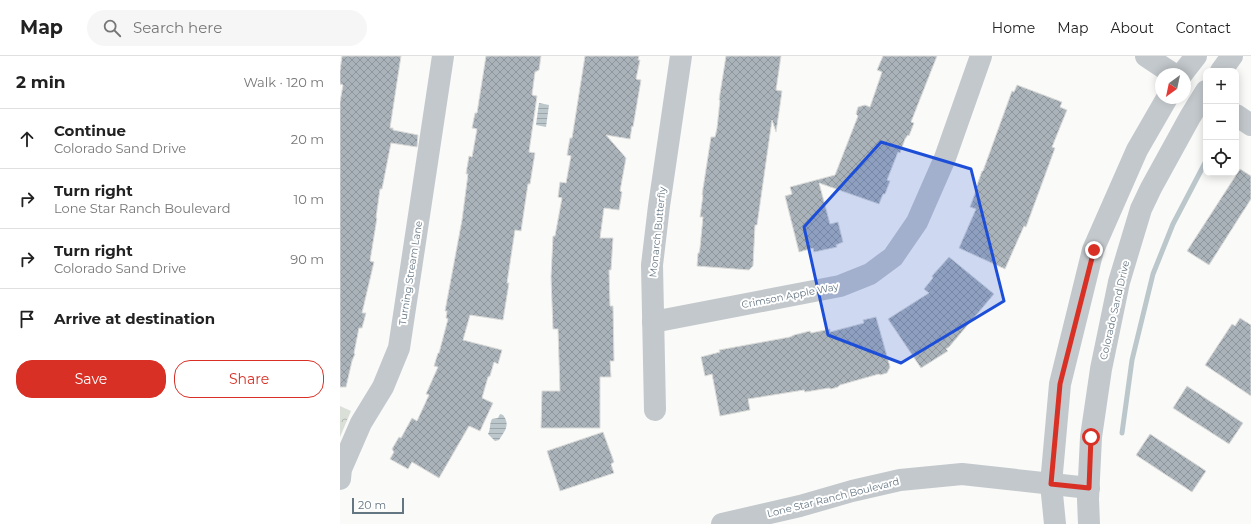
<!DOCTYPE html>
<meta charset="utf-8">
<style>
:root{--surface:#fff;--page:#f6f6f6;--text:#222;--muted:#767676;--line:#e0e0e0;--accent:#d93025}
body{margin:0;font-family:Montserrat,sans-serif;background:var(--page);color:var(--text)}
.controls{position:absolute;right:12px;top:12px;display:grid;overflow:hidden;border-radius:8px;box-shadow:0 2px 10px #0003}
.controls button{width:36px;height:36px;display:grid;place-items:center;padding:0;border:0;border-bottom:1px solid var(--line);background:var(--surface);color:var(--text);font:20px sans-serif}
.compass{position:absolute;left:815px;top:12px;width:36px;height:36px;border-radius:50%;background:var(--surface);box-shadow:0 2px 10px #0003;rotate:213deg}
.scale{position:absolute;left:12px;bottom:10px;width:52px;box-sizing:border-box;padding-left:4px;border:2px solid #657683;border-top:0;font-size:11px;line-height:14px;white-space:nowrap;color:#657683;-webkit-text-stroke:3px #fff;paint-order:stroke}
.stop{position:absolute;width:12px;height:12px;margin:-9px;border:3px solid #d93025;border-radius:50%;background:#fff}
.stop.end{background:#d93025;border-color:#fff;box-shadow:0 1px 4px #0008}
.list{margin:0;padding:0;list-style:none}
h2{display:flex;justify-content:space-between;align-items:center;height:52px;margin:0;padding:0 16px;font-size:17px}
h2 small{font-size:13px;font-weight:400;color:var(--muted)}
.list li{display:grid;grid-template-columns:26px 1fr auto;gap:12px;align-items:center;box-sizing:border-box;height:60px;padding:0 16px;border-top:1px solid var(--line)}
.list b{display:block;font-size:15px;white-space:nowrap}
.list p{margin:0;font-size:13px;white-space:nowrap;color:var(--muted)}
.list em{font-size:13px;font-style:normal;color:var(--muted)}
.actions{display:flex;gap:8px;padding:12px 16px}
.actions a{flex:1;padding:9px 0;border:1px solid var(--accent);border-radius:16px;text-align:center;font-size:14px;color:var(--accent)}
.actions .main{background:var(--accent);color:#fff}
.icon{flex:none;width:22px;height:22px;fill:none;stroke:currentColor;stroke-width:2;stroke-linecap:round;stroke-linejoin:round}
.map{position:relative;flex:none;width:911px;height:468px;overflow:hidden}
header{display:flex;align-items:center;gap:24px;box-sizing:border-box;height:56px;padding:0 20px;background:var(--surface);border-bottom:1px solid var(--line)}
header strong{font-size:19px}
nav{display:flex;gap:22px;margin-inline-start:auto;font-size:14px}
.search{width:280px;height:36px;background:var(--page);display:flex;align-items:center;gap:10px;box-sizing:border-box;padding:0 14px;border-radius:22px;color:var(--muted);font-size:15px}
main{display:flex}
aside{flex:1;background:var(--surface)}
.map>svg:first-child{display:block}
</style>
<header>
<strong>Map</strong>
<div class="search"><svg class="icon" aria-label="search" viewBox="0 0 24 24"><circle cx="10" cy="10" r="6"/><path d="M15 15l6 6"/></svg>Search here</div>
<nav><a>Home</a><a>Map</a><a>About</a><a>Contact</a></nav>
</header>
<main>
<aside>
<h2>2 min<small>Walk · 120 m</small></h2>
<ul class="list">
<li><svg class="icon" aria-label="ahead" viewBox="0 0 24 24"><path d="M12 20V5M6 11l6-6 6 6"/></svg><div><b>Continue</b><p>Colorado Sand Drive</p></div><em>20 m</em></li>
<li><svg class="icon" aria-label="right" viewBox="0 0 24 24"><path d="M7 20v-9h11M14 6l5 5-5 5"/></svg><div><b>Turn right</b><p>Lone Star Ranch Boulevard</p></div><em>10 m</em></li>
<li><svg class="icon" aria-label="right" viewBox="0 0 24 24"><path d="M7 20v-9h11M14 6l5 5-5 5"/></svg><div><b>Turn right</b><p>Colorado Sand Drive</p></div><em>90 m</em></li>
<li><svg class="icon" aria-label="arrive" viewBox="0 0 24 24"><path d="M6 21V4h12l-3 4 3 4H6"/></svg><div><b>Arrive at destination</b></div></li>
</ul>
<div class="actions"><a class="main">Save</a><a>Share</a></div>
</aside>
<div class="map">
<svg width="911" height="468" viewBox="0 0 911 468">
<defs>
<pattern id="park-crowns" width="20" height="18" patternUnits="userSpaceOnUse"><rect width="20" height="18" fill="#dadfd7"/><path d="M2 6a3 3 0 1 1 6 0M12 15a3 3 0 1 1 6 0" fill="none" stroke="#b4b9b4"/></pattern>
<pattern id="water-rules" width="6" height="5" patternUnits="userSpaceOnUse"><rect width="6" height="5" fill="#bbc7cb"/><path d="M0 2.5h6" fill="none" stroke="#9ca6aa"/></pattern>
<pattern id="building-cross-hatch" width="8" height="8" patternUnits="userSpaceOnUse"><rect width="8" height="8" fill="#aab3b9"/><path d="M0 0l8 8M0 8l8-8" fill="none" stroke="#8e969c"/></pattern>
</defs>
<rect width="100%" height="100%" fill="#fafaf8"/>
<path fill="url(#park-crowns)" d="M0 350 11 355 0 381Z"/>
<g fill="url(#water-rules)">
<path d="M199 47 209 49 206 71 196 69Z"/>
<path d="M160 358 163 359C171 369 164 376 159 384L155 385 148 378C151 373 149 368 152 363L158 362Z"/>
</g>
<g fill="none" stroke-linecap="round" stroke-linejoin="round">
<path stroke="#bbc7cb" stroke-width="5" d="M782 377 792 304 813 218 833 168 866 105"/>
</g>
<g fill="url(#building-cross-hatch)" stroke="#dcdcda">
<path d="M2 0H61L50 72H53V74L78 79 77 91 51 87 42 133H40L36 162H37L30 205 34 206 22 257H26L22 272H19L14 297 15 298 12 305 6 331H0V46L3 29 0 28V15Z"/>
<path d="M146 0H201L199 14 195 16 192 39 197 40 189 96 195 97 190 128H188L181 175 175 174 167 227H169L163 264 130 259 123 284 162 294 158 308 154 306 150 320 148 321 142 342 153 347 140 375 129 370 99 422 72 406 68 413 50 403 54 396 52 393 59 381 61 382 72 362 77 365 89 339 86 338 98 311 94 310 98 297H99L108 263 106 262 107 255H105L122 164 128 118H126L129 100 132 101 137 73 132 72 135 57H137Z"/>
<path d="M245 0H299L298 4H300L296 23 301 24 293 71 292 70 290 83 266 79 286 102 280 135 282 136 279 154 264 152 260 182H273L271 214H269L270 250H273L274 305H270L271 321H260V372H201L202 335H220L218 273H213L211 221 213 180H215L222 142 218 141 220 126 226 127 231 100 227 99 230 82H232Z"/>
<path d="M386 0H441L436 34 442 35 440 49 436 76 432 64 417 169H415L413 210 409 214 357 210 358 197H359L360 192 363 161H360L363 139H362L371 81H375L377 72 380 44H379Z"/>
<path d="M543 0H597L571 66 574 67 569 80 568 79 565 83 560 97 558 96 547 124 550 125 545 138H543L539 148 479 127 490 168 498 166 503 186 496 189 497 191 474 196 473 192 459 196 445 140 452 138 450 131 495 119 518 60 516 58 518 51 525 49 530 51 542 16 537 14Z"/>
<path d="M677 29 722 46 720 51 727 54 712 91 715 92 686 171 684 170 665 213 619 192 636 153 630 151 637 132H636L642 115H643L672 35 674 36Z"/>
<path d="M900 113 911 120V143L869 209 847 195Z"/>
<path d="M609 201 654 238 609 291 606 293 608 295 581 312 548 263 589 237 584 233 593 222 592 220Z"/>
<path d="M536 261 550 311 547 317 540 319 539 318 500 329 498 331 491 333 489 332 465 336 464 334 408 343 410 354 380 360 372 318 365 320 361 301 380 296 379 294 450 281 454 279 470 275 471 277 490 273V276L524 267 523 264Z"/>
<path d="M900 262 911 269V340L865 309 892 268 895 270Z"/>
<path d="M847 330 903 367 889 388 833 352Z"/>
<path d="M263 376 274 406 271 408 274 417 220 435 207 395Z"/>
<path d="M810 378 866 415 852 436 796 399Z"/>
</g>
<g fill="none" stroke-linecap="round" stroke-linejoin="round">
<g stroke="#c3c8cc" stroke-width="22">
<path d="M806 0 833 18"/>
<path d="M881 15 892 0"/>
<path d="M842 18 856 0"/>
<path d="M896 59 911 69"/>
<path d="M313 266 500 230 530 218 553 201 577 166 605 102 641 0"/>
<path d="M315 354 312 209 319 150 341 0"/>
<path d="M0 423 1 413 21 367 43 331 59 292 103 0"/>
<path d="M382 468 460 450 512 435 560 424 622 418 749 432"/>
<path d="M715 468 711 428 720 328 753 194 797 94 827 42"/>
<path d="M749 468 748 443 751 381 761 313 779 226 801 153 811 132 850 61 866 35"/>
</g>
</g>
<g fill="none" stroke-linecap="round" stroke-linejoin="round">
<path stroke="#d93025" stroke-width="5" d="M751 381 749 432 711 428 720 328 754 194"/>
</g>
<path fill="#1d4ed8" fill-opacity="0.2" stroke="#1d4ed8" stroke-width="3" stroke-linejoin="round" d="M541 86 631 113 664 245 561 307 488 279 464 171Z"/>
<g text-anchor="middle" stroke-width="4" stroke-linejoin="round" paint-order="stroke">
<g font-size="10" fill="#657683" stroke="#fff">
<text transform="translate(317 176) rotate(-84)" y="4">Monarch Butterfly</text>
<text transform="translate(70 217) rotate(-81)" y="4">Turning Stream Lane</text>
<text transform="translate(450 239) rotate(-11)" y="4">Crimson Apple Way</text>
<text transform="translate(774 254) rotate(-77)" y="4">Colorado Sand Drive</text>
<text transform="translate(493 441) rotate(-14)" y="4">Lone Star Ranch Boulevard</text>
</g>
</g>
</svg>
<div class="controls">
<button>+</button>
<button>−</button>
<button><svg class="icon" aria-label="locate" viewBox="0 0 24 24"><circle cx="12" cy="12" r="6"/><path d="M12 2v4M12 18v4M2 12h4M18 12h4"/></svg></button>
</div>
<svg class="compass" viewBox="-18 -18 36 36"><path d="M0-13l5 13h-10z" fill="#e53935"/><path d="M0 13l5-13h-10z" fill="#767676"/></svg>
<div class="scale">20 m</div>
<div class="stop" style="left:751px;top:381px"></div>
<div class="stop end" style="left:754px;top:194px"></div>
</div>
</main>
